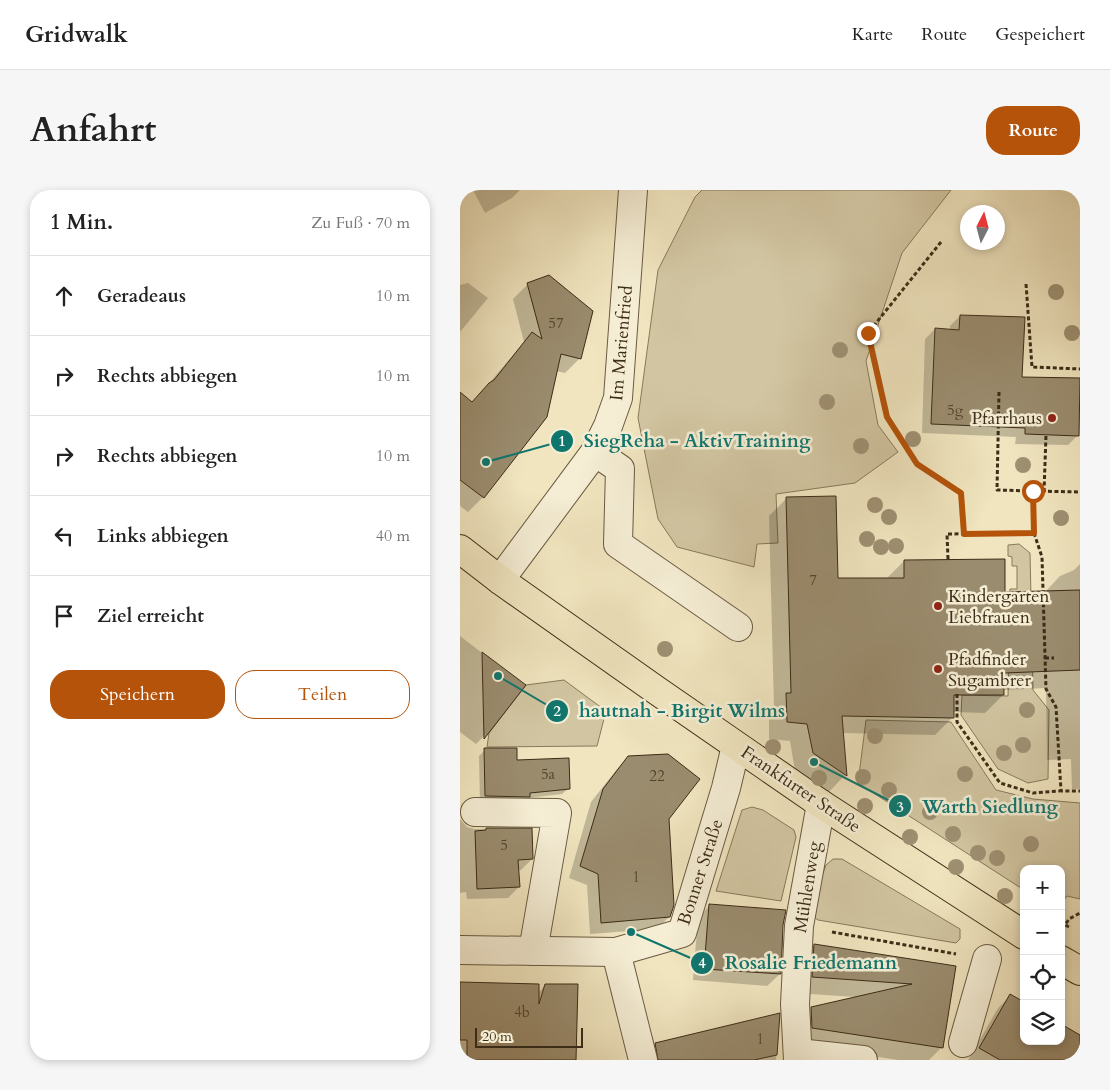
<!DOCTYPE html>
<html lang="de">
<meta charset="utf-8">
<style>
:root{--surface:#fff;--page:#f6f6f6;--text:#222;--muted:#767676;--line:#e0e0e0;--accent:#b45309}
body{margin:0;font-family:Cardo,serif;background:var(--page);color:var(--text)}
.controls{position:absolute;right:15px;bottom:15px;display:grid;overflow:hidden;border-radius:10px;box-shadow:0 2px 8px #0003}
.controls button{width:45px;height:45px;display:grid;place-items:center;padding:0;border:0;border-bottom:1px solid var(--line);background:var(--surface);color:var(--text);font:25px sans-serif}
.compass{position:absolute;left:500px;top:15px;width:45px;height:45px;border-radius:50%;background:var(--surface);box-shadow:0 2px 8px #0003;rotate:6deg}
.scale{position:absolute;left:15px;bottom:12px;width:108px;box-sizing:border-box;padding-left:5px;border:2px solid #3d2c17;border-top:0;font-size:14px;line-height:18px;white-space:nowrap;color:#3d2c17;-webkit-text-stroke:4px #f5eed5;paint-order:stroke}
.stop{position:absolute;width:15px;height:15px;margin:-11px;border:4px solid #b45309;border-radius:50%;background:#fff}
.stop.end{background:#b45309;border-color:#fff;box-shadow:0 1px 5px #0008}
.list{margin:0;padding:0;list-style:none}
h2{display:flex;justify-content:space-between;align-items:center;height:65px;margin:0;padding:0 20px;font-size:21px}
h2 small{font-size:16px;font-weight:400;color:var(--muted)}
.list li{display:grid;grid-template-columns:32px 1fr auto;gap:15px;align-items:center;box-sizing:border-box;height:80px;padding:0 20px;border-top:1px solid var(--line)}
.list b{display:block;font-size:19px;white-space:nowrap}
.list em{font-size:16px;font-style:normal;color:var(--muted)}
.actions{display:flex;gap:10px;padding:15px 20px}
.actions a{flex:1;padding:11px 0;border:1px solid var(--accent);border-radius:20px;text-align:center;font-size:18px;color:var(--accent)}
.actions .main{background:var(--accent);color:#fff}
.icon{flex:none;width:28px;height:28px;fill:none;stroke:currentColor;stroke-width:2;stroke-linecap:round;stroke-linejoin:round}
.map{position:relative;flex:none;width:620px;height:870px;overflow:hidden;border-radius:20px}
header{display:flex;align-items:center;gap:30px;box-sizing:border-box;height:70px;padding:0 25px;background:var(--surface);border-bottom:1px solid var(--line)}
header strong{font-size:24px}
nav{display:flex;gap:28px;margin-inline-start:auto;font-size:18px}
.intro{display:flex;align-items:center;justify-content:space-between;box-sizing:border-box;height:120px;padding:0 30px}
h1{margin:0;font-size:35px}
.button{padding:12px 22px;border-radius:20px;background:var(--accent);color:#fff;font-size:18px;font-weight:700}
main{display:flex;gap:30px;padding:0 30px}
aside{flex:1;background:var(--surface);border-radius:20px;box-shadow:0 2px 8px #0003}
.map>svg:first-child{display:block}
</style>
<header>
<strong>Gridwalk</strong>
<nav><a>Karte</a><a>Route</a><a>Gespeichert</a></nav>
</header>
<div class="intro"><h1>Anfahrt</h1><a class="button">Route</a></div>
<main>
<aside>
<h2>1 Min.<small>Zu Fuß · 70 m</small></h2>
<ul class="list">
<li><svg class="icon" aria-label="ahead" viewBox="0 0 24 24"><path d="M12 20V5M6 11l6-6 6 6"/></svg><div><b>Geradeaus</b></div><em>10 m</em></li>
<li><svg class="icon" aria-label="right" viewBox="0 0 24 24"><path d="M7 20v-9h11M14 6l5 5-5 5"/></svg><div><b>Rechts abbiegen</b></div><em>10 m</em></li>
<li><svg class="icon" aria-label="right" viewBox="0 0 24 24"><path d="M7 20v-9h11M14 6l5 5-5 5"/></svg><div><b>Rechts abbiegen</b></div><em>10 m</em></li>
<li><svg class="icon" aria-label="left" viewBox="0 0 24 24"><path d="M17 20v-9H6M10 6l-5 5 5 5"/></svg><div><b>Links abbiegen</b></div><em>40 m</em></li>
<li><svg class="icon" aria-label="arrive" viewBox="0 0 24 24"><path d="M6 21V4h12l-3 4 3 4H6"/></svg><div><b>Ziel erreicht</b></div></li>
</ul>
<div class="actions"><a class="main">Speichern</a><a>Teilen</a></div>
</aside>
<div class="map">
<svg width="620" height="870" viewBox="0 0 620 870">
<rect width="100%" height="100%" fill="#f0e5bf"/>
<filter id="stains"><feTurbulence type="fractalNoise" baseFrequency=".004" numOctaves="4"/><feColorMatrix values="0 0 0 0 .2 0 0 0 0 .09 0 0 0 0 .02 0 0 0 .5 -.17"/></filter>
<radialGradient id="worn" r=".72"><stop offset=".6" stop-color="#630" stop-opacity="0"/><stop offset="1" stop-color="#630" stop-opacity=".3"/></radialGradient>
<g fill="#d2c6a2" stroke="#88795c">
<path d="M242 0H491L442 63 406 171 418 235 438 262 395 293 316 304 318 353 297 354 294 377 217 357 198 329 178 228 198 80 235 7Z"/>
<path d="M559 354 570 363 573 500 589 520 588 589 568 593 538 579 501 525 502 505 548 506 550 399H557V376H552V367L548 366V355Z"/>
<path d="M104 490 146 521 137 556 27 557 29 543 66 495Z"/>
<path d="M406 530 491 532 536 600 573 609 620 613V709L607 706 601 714V679H564V700L398 593Z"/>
<path d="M292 617 303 620 334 640 336 647 321 711 256 701 282 620Z"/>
<path d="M373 669H382L500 739V749L496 753 358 730 351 725 350 719 366 675Z"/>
</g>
<g fill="#0003">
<path d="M13 0H60L52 8 25 23Z"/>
<path d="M8 93 28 108 0 142V95Z"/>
<path d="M68 94 120 168 105 183 96 181 86 227 23 307 8 322 0 316V210L9 217 64 152 53 109Z"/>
<path d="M500 126 618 245 608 255 555 254 556 247 462 243 465 149 475 139 490 140V136Z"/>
<path d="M327 308 377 390 426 389 444 371 544 404 585 402 600 386 614 380 620 374V599H612L611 569 587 570 586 498 543 500V505L525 523 493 522V527L475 545 382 543 385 585 368 603 335 581 330 551 309 549V523L314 518 309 326Z"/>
<path d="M0 446 64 495 28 542 16 554 0 542Z"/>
<path d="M25 560 56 571 109 598 102 604 68 608 63 613 20 612 19 566Z"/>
<path d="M169 567 208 629 209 727 197 739 130 744 127 695 109 688 131 612 157 579Z"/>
<path d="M0 629 7 637 15 639 71 640 72 669 61 680H58L59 697 48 708 7 709 6 702 0 703Z"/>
<path d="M250 715 322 735 320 784 307 796 233 790 238 728Z"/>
<path d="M354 755 494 777 482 857 469 870H438L336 854 335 835 351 818 395 807 336 803 337 772Z"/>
<path d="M0 794 78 803 86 795 115 870H0Z"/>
<path d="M550 806 564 851H601L620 846V858L613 870H508L538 818Z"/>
<path d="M318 825 316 870H184L183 866 195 854Z"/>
</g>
<g fill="#9a8c6e" stroke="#3d2c17">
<path d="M89 85 133 121 121 169 101 164 87 227 24 308 0 290V202L12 212 29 193 34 190 72 142 82 149 67 93Z"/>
<path d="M500 125 565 127 562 187 620 188 619 246 565 244V238L471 234 475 138 499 140Z"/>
<path d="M376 306 378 388H444V370L545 369V402L620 400V480L544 483V505H494V528L382 526 387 586 353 563 347 534 327 532 326 503H331L326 307Z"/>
<path d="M22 462 66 495 24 549Z"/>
<path d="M24 558H57V570L109 568 110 599 70 603V607L25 606Z"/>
<path d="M208 564 240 589 209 629 214 715 210 727 141 733 138 684 120 676 143 599 168 566Z"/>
<path d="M26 638H72L73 669 58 670 60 697 17 699 15 641 26 640Z"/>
<path d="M249 714 326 720 323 735 321 784 244 779Z"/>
<path d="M354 754 496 776 483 858 352 838 351 817 452 794 352 787Z"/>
<path d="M0 792 79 794V814L85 794H118L116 870H7V850H0Z"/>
<path d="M550 804 564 812V851H601V834L620 845V860L614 870H540L519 858Z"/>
<path d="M320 823 317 865 294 870H198L195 853Z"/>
</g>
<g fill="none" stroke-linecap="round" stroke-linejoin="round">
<g stroke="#6a5a41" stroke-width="30">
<g id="minor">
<path d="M135 262 160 279 158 354 278 437"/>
<path d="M40 390 135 262 148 236 158 208 173 0"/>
<path d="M15 622 97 623 73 761"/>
<path d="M0 760 156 762 222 743 266 598 276 556"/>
<path d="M156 762 183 870"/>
<path d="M503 853 527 769"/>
<path d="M338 863 403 870"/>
<path d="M338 870 335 814 339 736 361 614"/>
</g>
</g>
<g stroke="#3d2c17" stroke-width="30">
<g id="major">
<path d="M0 359 40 390 196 500 361 614 564 745"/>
<path d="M601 770 620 781"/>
</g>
</g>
<g stroke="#3d2c17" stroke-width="3" stroke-dasharray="4 2.5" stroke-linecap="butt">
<path d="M481 52 408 143 427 227 457 274 501 303 504 343"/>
<path d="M566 94 572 177 620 179"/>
<path d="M539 202 537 300 573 301"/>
<path d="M584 302 586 245"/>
<path d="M574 343 582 367 586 499 596 517 601 601H620"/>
<path d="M488 369 487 344 574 343 573 301 620 302"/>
<path d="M585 468H594"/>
<path d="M497 504V532L540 593 573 603 600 601"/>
<path d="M609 737 605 735 609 729 620 723"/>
<path d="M372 742 496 764"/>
</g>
<use href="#minor" stroke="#f5eed5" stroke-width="28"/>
<use href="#major" stroke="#f0e5bf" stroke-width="28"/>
</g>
<g fill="#9e9072">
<circle cx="596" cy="102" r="8"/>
<circle cx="612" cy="143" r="8"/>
<circle cx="380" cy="160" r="8"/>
<circle cx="367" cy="212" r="8"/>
<circle cx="453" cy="249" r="8"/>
<circle cx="401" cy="256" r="8"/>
<circle cx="563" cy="275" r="8"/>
<circle cx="415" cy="315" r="8"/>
<circle cx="429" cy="327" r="8"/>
<circle cx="601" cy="328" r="8"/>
<circle cx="407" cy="349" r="8"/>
<circle cx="436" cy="356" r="8"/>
<circle cx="421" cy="357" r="8"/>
<circle cx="205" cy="459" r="8"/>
<circle cx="567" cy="520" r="8"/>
<circle cx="415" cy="546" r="8"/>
<circle cx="563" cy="555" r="8"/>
<circle cx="313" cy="557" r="8"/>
<circle cx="544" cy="563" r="8"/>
<circle cx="505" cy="584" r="8"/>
<circle cx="403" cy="587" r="8"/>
<circle cx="359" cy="588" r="8"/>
<circle cx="429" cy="600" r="8"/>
<circle cx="405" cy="616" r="8"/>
<circle cx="470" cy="622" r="8"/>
<circle cx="493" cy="644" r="8"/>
<circle cx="450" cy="647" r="8"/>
<circle cx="571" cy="654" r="8"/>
<circle cx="518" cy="663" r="8"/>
<circle cx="537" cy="668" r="8"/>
<circle cx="496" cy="677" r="8"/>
<circle cx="545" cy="706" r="8"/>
</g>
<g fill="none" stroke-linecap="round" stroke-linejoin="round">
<path stroke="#b45309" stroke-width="6" d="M408 143 427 227 457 274 501 303 504 344 574 343 573 301"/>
</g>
<g fill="#8f2418" stroke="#f5eed5" stroke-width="2">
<circle cx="592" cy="228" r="5"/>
<circle cx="478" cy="416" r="5"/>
<circle cx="478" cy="479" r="5"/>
</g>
<g text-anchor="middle" stroke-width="5" stroke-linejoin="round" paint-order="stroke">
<g font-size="15" fill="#54442d">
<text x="96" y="138">57</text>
<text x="495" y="225">5g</text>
<text x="353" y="395">7</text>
<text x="88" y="589">5a</text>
<text x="197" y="591">22</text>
<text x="44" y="660">5</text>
<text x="176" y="692">1</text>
<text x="62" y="827">4b</text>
<text x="300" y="854">1</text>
</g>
<g font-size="18" fill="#3d2c17" stroke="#f5eed5">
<text transform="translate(161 153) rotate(-85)" y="6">Im Marienfried</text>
<text transform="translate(341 599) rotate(34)" y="6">Frankfurter Straße</text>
<text transform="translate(240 682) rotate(-72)" y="6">Bonner Straße</text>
<text transform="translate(347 697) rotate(-81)" y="6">Mühlenweg</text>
</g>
<g font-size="18" fill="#3d2c17" stroke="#f5eed5" text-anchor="start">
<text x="582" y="234" text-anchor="end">Pfarrhaus</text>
<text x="488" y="412">Kindergarten<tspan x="488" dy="21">Liebfrauen</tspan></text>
<text x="488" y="475">Pfadfinder<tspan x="488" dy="21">Sugambrer</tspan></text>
</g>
</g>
<path fill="none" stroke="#0f766e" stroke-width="2" d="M26 272L102 251M38 486L97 521M354 572L440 616M171 742L242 773"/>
<g fill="#0f766e" stroke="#f5eed5" stroke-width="2">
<circle cx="26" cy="272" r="5"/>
<circle cx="38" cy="486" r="5"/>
<circle cx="354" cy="572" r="5"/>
<circle cx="171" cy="742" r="5"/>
<circle cx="102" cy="251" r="12"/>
<circle cx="97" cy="521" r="12"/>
<circle cx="440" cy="616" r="12"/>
<circle cx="242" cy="773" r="12"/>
</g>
<g font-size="15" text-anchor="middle" font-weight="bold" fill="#fff">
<text x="102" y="256">1</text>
<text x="97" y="526">2</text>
<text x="440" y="622">3</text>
<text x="242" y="778">4</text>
</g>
<g font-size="19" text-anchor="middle" font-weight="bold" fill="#0f766e" stroke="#f5eed5" stroke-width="5" stroke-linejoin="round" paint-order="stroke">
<text x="237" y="257">SiegReha - AktivTraining</text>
<text x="222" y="527">hautnah - Birgit Wilms</text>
<text x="530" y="623">Warth Siedlung</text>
<text x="351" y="779">Rosalie Friedemann</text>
</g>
<rect width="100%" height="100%" filter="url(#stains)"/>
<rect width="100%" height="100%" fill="url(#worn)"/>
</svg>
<div class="controls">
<button>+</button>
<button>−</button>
<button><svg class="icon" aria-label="locate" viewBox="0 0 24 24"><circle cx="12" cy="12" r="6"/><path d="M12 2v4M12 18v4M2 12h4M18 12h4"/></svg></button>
<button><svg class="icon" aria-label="layers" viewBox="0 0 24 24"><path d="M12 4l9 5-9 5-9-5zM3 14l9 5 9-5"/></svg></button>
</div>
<svg class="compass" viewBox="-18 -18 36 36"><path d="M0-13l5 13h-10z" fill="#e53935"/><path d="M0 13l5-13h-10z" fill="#767676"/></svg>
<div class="scale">20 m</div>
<div class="stop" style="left:573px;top:301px"></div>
<div class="stop end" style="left:408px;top:143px"></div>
</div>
</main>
